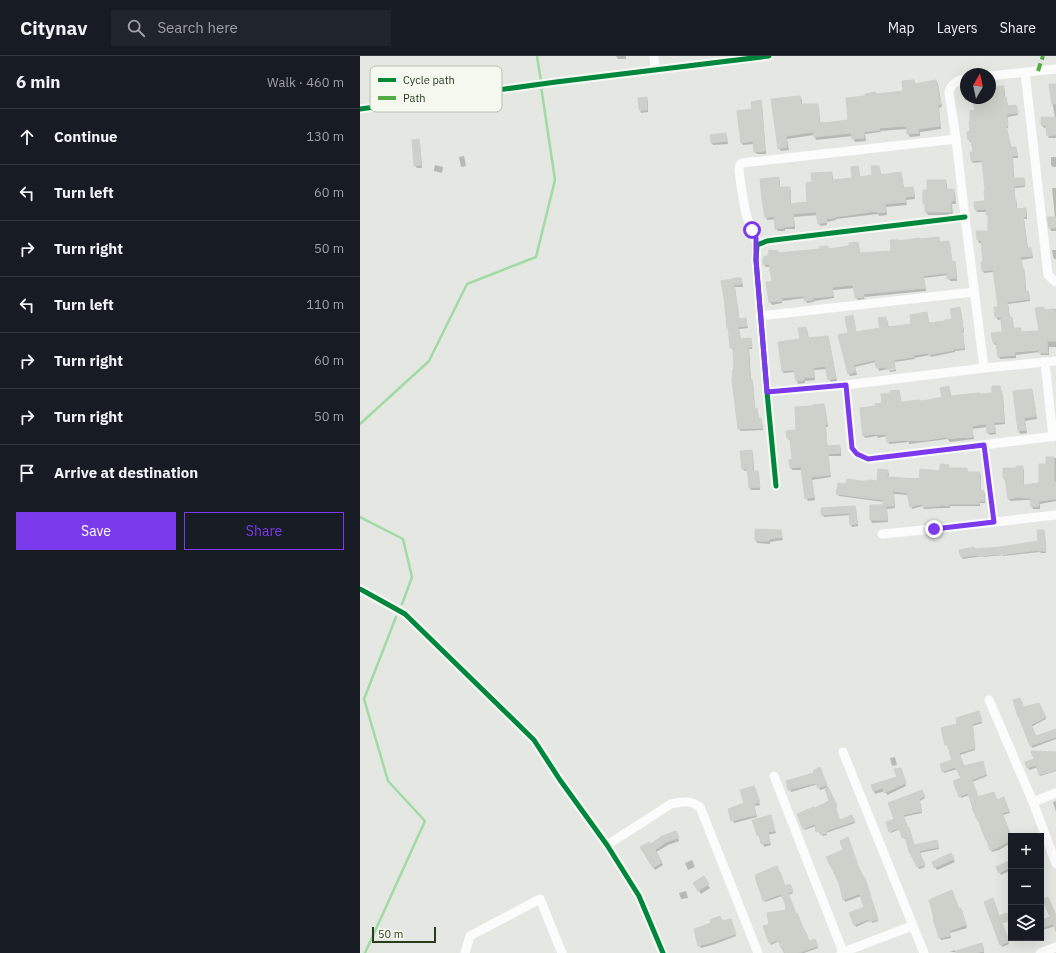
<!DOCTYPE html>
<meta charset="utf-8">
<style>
:root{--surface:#171b24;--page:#20242c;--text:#f1f3f6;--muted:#9ea1a6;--line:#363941;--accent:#7c3aed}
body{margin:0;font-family:"IBM Plex Sans",sans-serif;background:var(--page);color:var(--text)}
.controls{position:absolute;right:12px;bottom:12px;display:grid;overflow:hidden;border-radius:0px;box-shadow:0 4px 16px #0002}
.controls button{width:36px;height:36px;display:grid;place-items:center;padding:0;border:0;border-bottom:1px solid var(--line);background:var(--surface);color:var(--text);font:20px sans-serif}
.compass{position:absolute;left:600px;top:12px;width:36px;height:36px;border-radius:50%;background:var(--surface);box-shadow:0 4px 16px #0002;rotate:9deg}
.scale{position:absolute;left:12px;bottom:10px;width:64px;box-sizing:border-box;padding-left:4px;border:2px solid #293c1e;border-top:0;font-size:11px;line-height:14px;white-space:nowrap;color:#293c1e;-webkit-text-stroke:3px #f4f8ef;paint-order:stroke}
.stop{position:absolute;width:12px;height:12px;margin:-9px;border:3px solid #7c3aed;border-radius:50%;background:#fff}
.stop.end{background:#7c3aed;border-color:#fff;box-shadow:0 1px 4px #0008}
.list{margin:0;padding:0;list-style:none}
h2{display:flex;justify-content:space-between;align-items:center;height:52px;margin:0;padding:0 16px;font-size:17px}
h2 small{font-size:13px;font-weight:400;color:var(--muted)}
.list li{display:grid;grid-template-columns:26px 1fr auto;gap:12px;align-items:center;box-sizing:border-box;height:56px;padding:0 16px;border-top:1px solid var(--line)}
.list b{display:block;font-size:15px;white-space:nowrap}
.list em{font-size:13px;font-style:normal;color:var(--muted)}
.actions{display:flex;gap:8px;padding:12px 16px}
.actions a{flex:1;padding:9px 0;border:1px solid var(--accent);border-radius:0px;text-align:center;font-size:14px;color:var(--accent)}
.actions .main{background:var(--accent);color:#fff}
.icon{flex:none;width:22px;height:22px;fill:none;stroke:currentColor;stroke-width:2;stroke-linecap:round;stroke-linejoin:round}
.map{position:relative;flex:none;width:696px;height:897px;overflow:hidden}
header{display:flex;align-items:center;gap:24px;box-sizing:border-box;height:56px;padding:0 20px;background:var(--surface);border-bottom:1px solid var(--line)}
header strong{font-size:19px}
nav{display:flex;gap:22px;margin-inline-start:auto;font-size:14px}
.search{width:280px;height:36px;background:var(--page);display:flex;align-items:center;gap:10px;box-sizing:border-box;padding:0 14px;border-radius:0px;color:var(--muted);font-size:15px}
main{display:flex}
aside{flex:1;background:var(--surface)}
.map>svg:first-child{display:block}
</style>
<header>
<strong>Citynav</strong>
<div class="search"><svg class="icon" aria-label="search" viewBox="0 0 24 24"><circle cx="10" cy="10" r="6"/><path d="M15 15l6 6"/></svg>Search here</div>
<nav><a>Map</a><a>Layers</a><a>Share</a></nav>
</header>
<main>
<aside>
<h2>6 min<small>Walk · 460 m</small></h2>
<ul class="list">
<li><svg class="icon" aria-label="ahead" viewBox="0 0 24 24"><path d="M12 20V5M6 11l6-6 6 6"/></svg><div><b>Continue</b></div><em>130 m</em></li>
<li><svg class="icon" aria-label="left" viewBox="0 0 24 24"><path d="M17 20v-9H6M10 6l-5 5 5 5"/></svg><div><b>Turn left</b></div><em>60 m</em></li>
<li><svg class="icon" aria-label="right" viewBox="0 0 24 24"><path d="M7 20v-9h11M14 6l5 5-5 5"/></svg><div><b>Turn right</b></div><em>50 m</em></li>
<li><svg class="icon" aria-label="left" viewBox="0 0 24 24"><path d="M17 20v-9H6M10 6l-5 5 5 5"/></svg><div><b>Turn left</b></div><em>110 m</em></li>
<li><svg class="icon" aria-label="right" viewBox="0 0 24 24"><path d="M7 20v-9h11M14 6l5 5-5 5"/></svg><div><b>Turn right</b></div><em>60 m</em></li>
<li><svg class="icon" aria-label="right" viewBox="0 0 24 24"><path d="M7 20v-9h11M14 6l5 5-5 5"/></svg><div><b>Turn right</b></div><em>50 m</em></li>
<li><svg class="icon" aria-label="arrive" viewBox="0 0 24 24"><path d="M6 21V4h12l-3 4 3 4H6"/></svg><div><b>Arrive at destination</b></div></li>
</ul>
<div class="actions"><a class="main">Save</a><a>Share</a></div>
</aside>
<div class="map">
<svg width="696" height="897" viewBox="0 0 696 897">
<rect width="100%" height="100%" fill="#e5e8e2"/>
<g fill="#0003">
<path d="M256 0H266V3H258Z"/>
<path d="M554 25 556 29 576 25 578 28 582 51 579 52 581 73 560 76V80L550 81 548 78 547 73 520 75 521 76 505 78 506 85 495 86 493 80 456 84 454 79 427 83 429 94 421 95 419 92 440 41 442 44V49H457L459 52 460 67 489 65 516 39 544 36Z"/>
<path d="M690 29H696V82H689L688 80 687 71 684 72 682 69 695 62 693 50 692 47Z"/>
<path d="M643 31 645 34V42L647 45 648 51 656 50 657 53 658 59 648 61V72H647L651 92H656L657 94 658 102H653L654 123H664L665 125V131L655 132V144L657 147V154L665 153 667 156V163H664L668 193H670L672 196 673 202 661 204 663 214 665 217 666 236H668L669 238 670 245 648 248 650 262H652L653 264 654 273H660L662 277 680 275 683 252 684 254 696 253V291H689V299H681L680 296 656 299V302L640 303 639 300 638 289H635L634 287 643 277 642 263 638 264 636 261 639 251 634 216 624 217 623 215 624 207 622 187H619L618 184 617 176H629V162L627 159V156H617L616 154 626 146V135L623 106 613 107 612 105 614 97 612 86H610L609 84 611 76 616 55 614 43 605 44 604 41 603 33 606 32V42H630V32Z"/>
<path d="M286 42 288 45V56L281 57 280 54Z"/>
<path d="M401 45 402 48 406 98H397L395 96 394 88 383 89 382 87Z"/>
<path d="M366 78 367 81 368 88 353 89 352 87Z"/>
<path d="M58 84 60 87 62 112H57L55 110Z"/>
<path d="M104 100 106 110 101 111 99 101Z"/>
<path d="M691 101H696V111H693L691 109Z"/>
<path d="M75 109 83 111V112L82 117 74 115V114Z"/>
<path d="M498 111 499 114 500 122 513 120 518 111 520 113 521 119 541 117 542 120 544 133 553 132 554 134 555 143 546 144 547 149 526 151 527 159 519 160 518 158 476 163V164L467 166V169L461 170 459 168 458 159 434 161 435 173H425V175H418L416 173V163L407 164 406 161 418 122 420 125V132H429L431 134V149L448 147 454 127 471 117 473 120V125L493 123Z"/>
<path d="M585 125 587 128V134H593L595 137 596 148H592L593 159H568L566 156V151L564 148 568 135Z"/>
<path d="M692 132H696V175H691L690 172 695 162Z"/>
<path d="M579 182 580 187 589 186 590 189 592 206H595L596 209 597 225H590L588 219 564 222 566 235 504 241 505 243 498 244 496 241 495 232 473 234 474 242 454 245V246L447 247 445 242 422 245V247L412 249 410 246 407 227 413 226 411 211H406L404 208 409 201 418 196 419 197 461 194 468 191 469 194 490 191 497 187 499 190 500 198 532 196 538 186Z"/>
<path d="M692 194H696V203H694L693 200Z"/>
<path d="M381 223 382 225 383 231H375L379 264 385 263 388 272 379 273 381 284 390 283 392 286V293H389L391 324 393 327 395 354 397 353 398 356 399 363H401L402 365 403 374 381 375 379 373 374 294H373L371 292 362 226Z"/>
<path d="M601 255 604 276 603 277 605 294 595 295V296L571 301 570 299 554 302 555 303 534 306 535 311 519 315 516 306 495 311 497 319 490 320 489 318V278L492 261 494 263 496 276 521 273 526 262 527 264 529 272 552 269 566 257 568 260 569 268 593 264Z"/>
<path d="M446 272 447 274 449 283 469 284 477 325 471 326 469 323 467 313 454 314 455 324 445 325V327L438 328 437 325 436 316 424 317 422 315 441 284Z"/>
<path d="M536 313V315L530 316 529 315Z"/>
<path d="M589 331 590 334 591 340 634 338 640 331 643 340 645 368 635 369 636 378 630 379 628 377 627 371 612 373 614 383 590 386 588 383 549 388V386L529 388 528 385 527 380 518 382 517 380 505 382 504 380 517 350 523 348 539 335 540 338 541 347 560 346 583 342Z"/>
<path d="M672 334 673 337 677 363 665 365 667 377 660 378 659 375Z"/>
<path d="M463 349 465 351 468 371H466L467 391 479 390 481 393V400H468L471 421 452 424 455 444 448 445 446 442 442 414H432L431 412 434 404 431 384H429L428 382 437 375Z"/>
<path d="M391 395 393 397 394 416H397L399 418 400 434H391L390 432 388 414 385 415 383 413Z"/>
<path d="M687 402H696V445L680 448V453H673L672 451 671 444H664L650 445 649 443 647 425H645L644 422 657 413 662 411 664 414V430L680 428 687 409Z"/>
<path d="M607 413 608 417H619L621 420V435L623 436 625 438V447H620V450H590V452H580H581L564 453 563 450 552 453 548 439 534 438 535 452 527 453 528 466 512 467 511 464V450L523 449 524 446 479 440 477 438 487 429 501 426H518L527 415 529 418 528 422 560 424Z"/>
<path d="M495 451 496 453 498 470 492 471 491 469 490 459 464 461 462 458Z"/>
<path d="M420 475 423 484 410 486V488L397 487 396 485Z"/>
<path d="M684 475 685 477 686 497H681L680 496 643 500V499L623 501V500L603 503 602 501 615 494 640 492 679 486Z"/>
<path d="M678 648 686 663 671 671 676 681 696 674V683L672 692 661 662 664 652Z"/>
<path d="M620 659 622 667 613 670 615 694 600 699 604 711 623 709 627 720 612 726 618 742 637 745 645 744 650 757 643 759 651 782V787L639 794 632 796 613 753 609 739 601 742 600 740 603 723 597 713 584 717 583 715 593 705 588 690H587L586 688 582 673 599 669Z"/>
<path d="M696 697V715L680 720 678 711 669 714 668 712 666 706Z"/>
<path d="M535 701 537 709 532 710 530 702Z"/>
<path d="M461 715 468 732 477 751 475 752 480 765 492 760 495 767 466 777 467 779 463 780 461 777H459L456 770 445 774 444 772 454 753 470 746 466 732 460 734 458 728 431 736 427 726Z"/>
<path d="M542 715 546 730 527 739 525 735 515 738 512 729 538 722Z"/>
<path d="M394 731 400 749 394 750 397 761 374 767 369 753 385 748Z"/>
<path d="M563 737 565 742 560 745 562 757 543 761 554 790 578 787 579 793 559 797 565 811 559 813 550 794 546 782 544 783 540 773 531 777 530 775 535 764Z"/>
<path d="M696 745V756L693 746Z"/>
<path d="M410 760 416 777 408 779 411 789 404 791 401 781H399L398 778Z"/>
<path d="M317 779 319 785 308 789 295 797 303 809 295 814 281 792 291 790Z"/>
<path d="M592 801 595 806 577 814 575 811Z"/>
<path d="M332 804 335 811 328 814 325 807Z"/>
<path d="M651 804V814L641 819 637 812Z"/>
<path d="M500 815 504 824 506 825 518 865 512 867 511 864 496 871 490 857 505 852 501 840 485 846 480 827Z"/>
<path d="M343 822 350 832 341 838 334 828Z"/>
<path d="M429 829 433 837 429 839 436 859 449 886H456L458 892 444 897H424L419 885 411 889 404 871 410 869 428 854 422 840 405 846 404 844Z"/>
<path d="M326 835 328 842 321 843 319 837Z"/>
<path d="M634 846 649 888 642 891 641 888Z"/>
<path d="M599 854 602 855 607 872 590 877 591 882 581 884 575 863Z"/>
<path d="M696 858V870L682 874 681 872V865Z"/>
<path d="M362 866 371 867 376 880 355 888 341 892 339 889Z"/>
<path d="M623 890 624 897H623L590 896 595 894 596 896Z"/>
</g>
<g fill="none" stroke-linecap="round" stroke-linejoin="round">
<g stroke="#9fdba3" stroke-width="2.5">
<path d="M177 0 181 25"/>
<path d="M0 368 69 305 107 228 176 201 195 124 181 30"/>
<path d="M0 461 43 483 52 521 42 548"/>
<path d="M5 897 65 765 28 725 4 643 36 561"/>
</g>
</g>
<g fill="#ced1ca" stroke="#ced1cb">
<path d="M554 24 555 28 576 24 581 48 578 49 580 70 558 73 559 77 547 78 546 70 519 72 520 74 504 76V82L492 83 491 77 454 81 453 76 426 80 427 91 418 93 411 43 440 40 441 48H458L459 67 464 66V67L488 64 486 42 505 40V38L515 36 516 38 543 35 542 25Z"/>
<path d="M689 28H696V48H692Z"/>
<path d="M644 30V41H646L647 50 656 49 658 57 647 58 648 70H646L651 91H656L657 99 652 100 653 122H664L665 129 654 130 655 143H656V153L666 152V161H663L667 192H671L672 200 660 201 663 213H664L665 235H668L670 243 647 246 649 261H652L653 272H661V276L679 275 675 252 684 251V254L695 253 696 265V285H687L688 297H679V294L655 296V299L638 301 636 286 633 287 631 277 642 276 641 261H635L634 251H638L633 214 622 215 621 206H623L621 184H617L616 175H628V159H626V153L615 154 614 146 625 145 624 135 625 134 622 104 611 105 610 96H613L611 84H608L607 76 610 75 609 65H610V55L615 54 613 44 633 41 632 31Z"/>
<path d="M287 41V54H279L278 42Z"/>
<path d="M401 44 405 95 394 96 393 85 381 87 377 55 392 53 391 46Z"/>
<path d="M681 61H696V79L687 80 686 69H681Z"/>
<path d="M366 77 367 85 351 87 350 79Z"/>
<path d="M59 83 61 109 54 110 52 84Z"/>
<path d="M498 110 500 121 512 119 511 110H519L520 119 541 116 543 132 553 131 554 140 545 141 546 146 525 148 526 156 517 157V155L475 161V162L466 163 467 166 458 168 456 156 433 158 434 170 424 171V172L415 173 414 160 405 162 402 144 400 123 419 121V131H430V148L447 146 446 127 452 126 451 117 472 116V124L492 122 491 111Z"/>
<path d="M567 124H586V133H594V145H591V156H565V148H563V134H567Z"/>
<path d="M687 161H696V172H689Z"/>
<path d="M579 181 580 186 589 185 592 205H595L596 222 587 223V217L563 220 565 232 503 238 504 241 495 242 493 229 472 231 473 240 453 242V244L444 245V240L421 242 422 245 409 246 406 226H412L409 208 403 209V201L408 200 409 194 418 195V197L460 193 459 191 468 190V193L489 190V187L498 186 499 197 531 195 530 184H539V185L559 182 560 183Z"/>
<path d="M373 222H381L382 228 374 229 378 254 379 263 386 262 387 270 378 271 380 283 391 282 392 291H388L390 324 392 323 395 353 397 352 398 362H401L402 372 378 373 372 325 373 313H374L373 292H370L369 280 368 272H367L364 241 361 225 373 223Z"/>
<path d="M600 251 603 274H602L604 292 594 293V294L569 299V297L554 299V301L534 304 535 312 527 314V311L516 312 515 304 494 309 496 316 488 318 478 279 488 277 485 261 493 259 496 276 520 272 518 262 526 261 528 271 551 268 550 259 567 256 568 267 585 265V264L592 263 590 253Z"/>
<path d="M446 271 448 282 468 280 476 322 468 324 465 310 453 312 454 321 444 322V324L436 325 434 314 422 315 418 286 440 283 438 272Z"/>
<path d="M589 330 590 340 619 337 620 338 632 337V330H640L641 337H642L644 366H634L635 376 627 377 626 368 612 370 613 381 606 382V381L587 383V381L568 384 547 385V384L527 386 526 378 516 379 515 378 503 380 500 352 516 350 515 348 522 347 521 338 530 337V335L539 334 541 346 560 344 561 345 569 344 582 341 580 332Z"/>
<path d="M672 333 676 360 664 362 666 374 658 375 653 335Z"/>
<path d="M464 348 467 368 465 369 467 390 480 389V397L468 398 470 419 451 421 454 441 445 443 441 411 430 412 429 404 432 403 430 382H427L426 375 436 374 435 351 453 350V349Z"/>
<path d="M392 394 393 415H398L400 431 389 432 387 412 382 413 380 395Z"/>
<path d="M686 401H694V426H696V443L679 445V450L671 451 670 442H662V441L648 443 645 422H643V412H656V410H663V429L679 427V408H686Z"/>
<path d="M580 408 589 409V412H607V416H620V434L624 435V445H619V448H589V450L580 449V450L562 451V448L550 451 547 437 533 435 534 450H526L527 464H510V449H523V444L476 438 478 427 486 428 487 423 501 425H508V424L517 425 518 413 528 414 527 421 559 423 560 413 580 415Z"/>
<path d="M495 450 497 468 490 469 489 457 461 459V452Z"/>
<path d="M395 473 421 474 422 481 409 483V485H395Z"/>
<path d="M677 474H684L686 495H679V494L641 499V498L621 500V499L601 501 599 494 614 491 615 493 640 491 678 485Z"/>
<path d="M660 642 664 651 679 647 686 661 671 669 676 680 696 673V681L670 690 659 661H658L653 644Z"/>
<path d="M619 655 622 665 612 668 615 692 599 697 604 710 623 705 626 718 612 724 618 741 634 736 637 744 644 741 649 755 642 757 651 779V784L637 792 630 794 627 784H626L622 775 619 764 618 765 612 752H613L608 737 599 741 593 725 601 722 595 711 582 716 580 708 592 704 587 688 585 689 581 672 597 668 596 662Z"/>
<path d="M671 695 696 696V714L679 719 676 709 667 712 665 706 674 703Z"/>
<path d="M460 711 467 729 458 732 456 727 428 734 426 725 454 717 453 715Z"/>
<path d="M541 712 546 727 524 737 523 732 513 735 511 729 537 721 534 713Z"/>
<path d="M394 730 400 746 394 748 396 759 371 765 368 753 384 747 380 734Z"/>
<path d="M468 731 477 749 475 750 480 764 492 759 495 765 466 775 467 777 461 779 459 775 456 776 455 768 443 773 437 758 454 751 455 752 469 745 465 732Z"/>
<path d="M562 734 565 740 559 743 562 755 543 759 548 772 549 771 554 789 577 784 579 791 559 795 565 809 557 811 549 795 545 781 542 782 539 772 529 776 526 766 534 763 528 747Z"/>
<path d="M411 759 415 775 408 776 410 787 401 788 399 778 397 779 392 764Z"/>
<path d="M316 775 319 782 306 786 295 794 302 806 293 812 280 791 289 786 291 788 302 780Z"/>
<path d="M488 781 499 812 504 822H505L518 863 510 866 509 863 494 869 489 857 504 851 500 839 499 838 483 844 479 827 466 801 483 794 480 785Z"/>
<path d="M591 797 594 803 574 812 572 806Z"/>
<path d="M651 804V811L639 817 636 811Z"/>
<path d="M417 810 422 821 425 830 430 828 433 835 428 837 436 858 437 857 445 876H446L449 885 455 883 458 890 439 897H425L423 891 421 892 418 884 409 887 403 870 409 868 407 857 426 854 425 851 426 850 421 838 403 845 396 824 395 819Z"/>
<path d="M344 820 349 828 338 835 333 827Z"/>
<path d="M592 834 599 853 601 852 606 869 589 875 590 880 579 882 573 862H574L569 844Z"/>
<path d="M688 841 696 859V876L693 868 681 872V864L690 861 682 843Z"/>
<path d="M633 842 639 860 647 857 650 864 642 867 649 886 640 889 624 846Z"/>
<path d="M360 860 362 865 371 863 376 878 353 886 338 890 334 873 351 867 350 864Z"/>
<path d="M622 887 624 895 615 897H596V895Z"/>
</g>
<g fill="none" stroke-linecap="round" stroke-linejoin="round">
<g stroke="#fbfcfb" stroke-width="9">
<path d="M294 0 295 14"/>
<path d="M665 16 688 219 696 226"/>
<path d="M630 20 696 13"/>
<path d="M606 23C597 24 591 27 589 37L596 83 605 161 624 312"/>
<path d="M0 53 196 26 409 0"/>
<path d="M397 189C396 179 390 171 387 161 383 146 381 130 379 114L380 109 382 107 596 83"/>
<path d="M400 260 614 236"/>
<path d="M685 306 693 381"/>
<path d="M486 329 492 393 497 398 508 403 696 380"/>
<path d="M407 336 486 329 624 312 696 305"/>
<path d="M624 389 634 466"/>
<path d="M416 430 407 336 396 204 397 189 407 185 414 184 605 161"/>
<path d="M522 478 574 473 696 459"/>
<path d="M0 533 45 558 174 684 200 724 247 789 279 840 303 897"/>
<path d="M629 644 673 746 696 808"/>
<path d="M483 696 564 897"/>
<path d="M414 720 483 896"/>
<path d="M673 746 696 737"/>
<path d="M247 789 311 748C325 745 329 744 340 751L398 897"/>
<path d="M105 897 110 880 180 843 202 897"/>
<path d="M481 897 552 870"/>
<path d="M680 897 696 891"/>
</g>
<path stroke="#53ac43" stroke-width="4" stroke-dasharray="8 4" stroke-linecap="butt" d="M678 15 683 0"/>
<g stroke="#f4f8ef" stroke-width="8">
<g id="cycleway">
<path d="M0 53 196 26 409 0"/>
<path d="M416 430 407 336 396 204 397 189 407 185 414 184 605 161"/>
<path d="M0 533 45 558 174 684 200 724 247 789 279 840 303 897"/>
</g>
</g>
<use href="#cycleway" stroke="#00873e" stroke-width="5"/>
</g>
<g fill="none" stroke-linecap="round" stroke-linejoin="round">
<path stroke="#7c3aed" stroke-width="5" d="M392 174 396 182V204L407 336 486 329 492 392 497 398 508 403 624 389 634 466 574 473"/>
</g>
<rect x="10" y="10" width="132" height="46" rx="6" fill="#f4f8ef" stroke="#b7c0b0" stroke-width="1"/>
<rect x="18" y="22" width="18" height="4" fill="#00873e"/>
<rect x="18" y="40" width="18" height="4" fill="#53ac43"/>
<g font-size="11" fill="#293c1e">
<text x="43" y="28">Cycle path</text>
<text x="43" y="46">Path</text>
</g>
</svg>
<div class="controls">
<button>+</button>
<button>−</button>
<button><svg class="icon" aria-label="layers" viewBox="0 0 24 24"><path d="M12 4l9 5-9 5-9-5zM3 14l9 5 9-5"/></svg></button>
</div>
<svg class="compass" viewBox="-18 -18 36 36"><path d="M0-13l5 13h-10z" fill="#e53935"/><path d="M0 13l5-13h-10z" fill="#9ea1a6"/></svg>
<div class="scale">50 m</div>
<div class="stop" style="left:392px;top:174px"></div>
<div class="stop end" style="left:574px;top:473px"></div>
</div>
</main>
